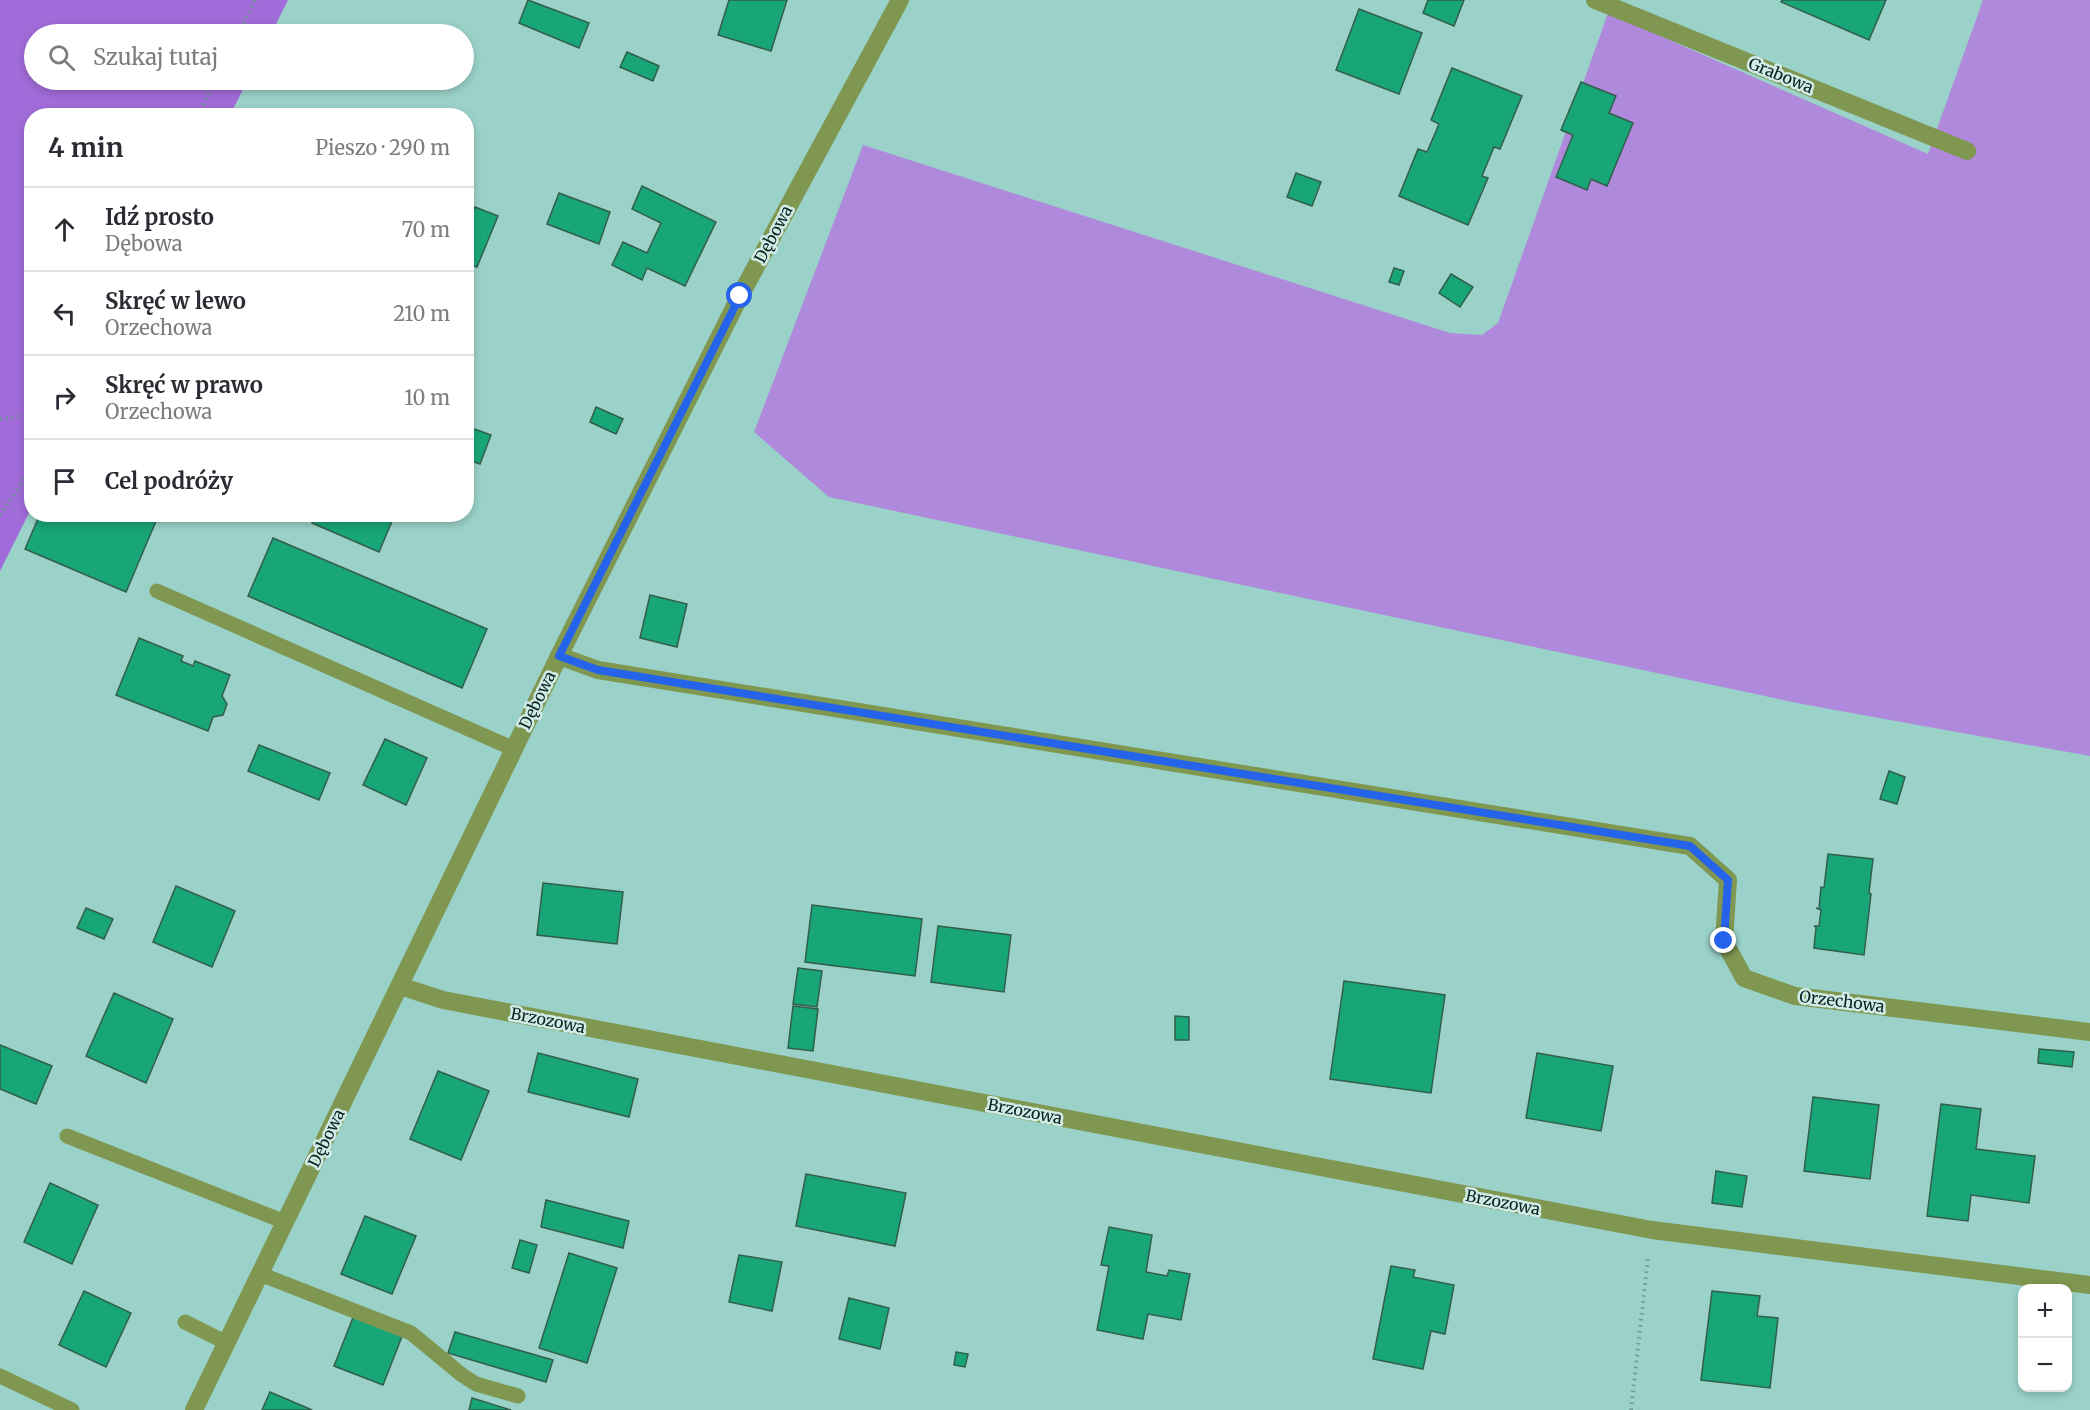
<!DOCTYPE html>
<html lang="pl">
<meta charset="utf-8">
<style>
:root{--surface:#fff;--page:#f2f2f3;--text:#2b2b33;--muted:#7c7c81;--line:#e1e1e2}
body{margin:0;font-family:Merriweather,serif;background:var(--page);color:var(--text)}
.controls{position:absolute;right:18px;bottom:18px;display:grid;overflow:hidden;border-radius:12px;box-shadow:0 3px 9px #0003}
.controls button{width:54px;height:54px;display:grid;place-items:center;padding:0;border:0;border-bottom:2px solid var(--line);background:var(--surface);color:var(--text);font:30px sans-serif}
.stop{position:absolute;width:18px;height:18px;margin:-14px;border:4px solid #2563eb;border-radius:50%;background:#fff}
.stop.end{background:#2563eb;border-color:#fff;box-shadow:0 2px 6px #0008}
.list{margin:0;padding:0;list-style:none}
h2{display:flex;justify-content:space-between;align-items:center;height:78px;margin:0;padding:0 24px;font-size:26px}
h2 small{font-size:20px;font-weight:400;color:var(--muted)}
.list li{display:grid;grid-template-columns:39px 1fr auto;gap:18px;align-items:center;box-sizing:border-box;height:84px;padding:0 24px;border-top:2px solid var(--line)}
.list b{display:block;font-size:22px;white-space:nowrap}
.list p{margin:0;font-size:20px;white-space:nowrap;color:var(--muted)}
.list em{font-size:20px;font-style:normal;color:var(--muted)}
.icon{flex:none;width:33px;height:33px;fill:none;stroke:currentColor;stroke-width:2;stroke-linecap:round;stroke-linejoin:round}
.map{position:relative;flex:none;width:2090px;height:1410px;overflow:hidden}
.search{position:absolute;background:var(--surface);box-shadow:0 3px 9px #0003;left:24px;top:24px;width:450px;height:66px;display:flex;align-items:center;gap:15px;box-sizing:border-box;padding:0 21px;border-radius:33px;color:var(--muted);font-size:22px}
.panel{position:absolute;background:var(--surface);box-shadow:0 3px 9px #0003;left:24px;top:108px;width:450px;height:414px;border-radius:24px}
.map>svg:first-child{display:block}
</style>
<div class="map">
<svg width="2090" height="1410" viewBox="0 0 2090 1410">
<rect width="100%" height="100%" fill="#9ad2c9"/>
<path fill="#af89db" d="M1983 0H2090V756L1802 704 829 497 754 432 863 145 1450 333 1482 335 1498 323 1608 13 1928 154Z"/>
<path fill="#a16cd9" d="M0 0H288L271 34H34V80H248L230 115 32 116 31 509 0 571Z"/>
<g fill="#18a578" stroke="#325e4b" stroke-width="1.5">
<path d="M528 0 589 23 579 48 519 23Z"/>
<path d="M729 0H787L771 51 718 35Z"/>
<path d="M1428 0H1464L1454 26 1423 13Z"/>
<path d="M1782 0H1886L1869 40 1781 2Z"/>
<path d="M1359 9 1422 33 1399 94 1336 70Z"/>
<path d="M627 52 659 66 653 81 620 67Z"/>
<path d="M1452 68 1522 96 1500 149 1494 147 1482 176 1488 178 1468 225 1399 196 1418 149 1427 152 1439 124 1431 120Z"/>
<path d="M1581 82 1616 96 1609 113 1633 123 1607 186 1591 179 1587 190 1556 177 1573 135 1561 130Z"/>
<path d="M1296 173 1321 182 1312 206 1287 197Z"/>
<path d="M642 186 716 222 685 286 647 268 642 280 612 265 623 242 647 253 661 223 632 209Z"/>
<path d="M559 193 610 212 599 244 547 224Z"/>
<path d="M475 207 498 216 477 267 466 263V228Z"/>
<path d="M1394 268 1404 271 1399 285 1389 282Z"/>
<path d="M1451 274 1473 287 1460 307 1439 293Z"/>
<path d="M596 407 623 419 616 434 590 422Z"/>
<path d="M466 426 491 435 480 464 466 459Z"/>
<path d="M40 514H159L126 592 25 549Z"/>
<path d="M315 514H395L379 552 312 523Z"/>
<path d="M273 538 487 629 462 688 248 596Z"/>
<path d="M650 595 687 604 677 647 640 638Z"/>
<path d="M139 638 183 656 181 661 193 666 195 661 230 675 222 696 227 704 223 715 213 717 208 731 116 695Z"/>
<path d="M385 739 427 758 406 805 363 785Z"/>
<path d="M259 745 330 773 319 800 248 771Z"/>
<path d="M1889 771 1905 777 1897 804 1880 799Z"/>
<path d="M1828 854 1873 859 1869 893 1871 894 1864 955 1814 948 1816 927 1814 926H1819L1821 910 1816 908 1819 909 1821 887 1824 888Z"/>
<path d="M543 883 623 892 617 944 537 935Z"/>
<path d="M176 886 235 911 212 967 153 942Z"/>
<path d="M812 905 922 919 915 976 805 962Z"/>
<path d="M86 908 113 919 104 939 77 928Z"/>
<path d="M938 926 1011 935 1004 992 931 982Z"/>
<path d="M798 968 822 971 817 1007 793 1004Z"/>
<path d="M1344 981 1445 995 1431 1093 1330 1079Z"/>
<path d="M114 993 173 1019 146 1083 86 1056Z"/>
<path d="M793 1006 818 1009 813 1051 788 1048Z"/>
<path d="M1175 1016 1189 1017V1040H1175Z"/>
<path d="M0 1045 52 1066 36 1104 0 1089Z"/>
<path d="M2039 1049 2074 1052 2072 1067 2038 1063Z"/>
<path d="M538 1053 638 1079 629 1117 528 1092Z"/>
<path d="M1537 1053 1613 1066 1601 1131 1526 1118Z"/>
<path d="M438 1071 489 1091 461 1160 410 1139Z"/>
<path d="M1813 1097 1879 1105 1870 1179 1804 1171Z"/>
<path d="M1941 1104 1981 1109 1976 1149 2035 1156 2029 1203 1971 1195 1968 1221 1927 1216Z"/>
<path d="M1716 1171 1747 1176 1742 1207 1712 1203Z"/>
<path d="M806 1174 906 1193 895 1246 796 1226Z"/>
<path d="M50 1183 98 1205 72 1264 24 1242Z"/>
<path d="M546 1200 629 1221 623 1248 541 1227Z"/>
<path d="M365 1216 416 1236 392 1294 341 1274Z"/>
<path d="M1109 1227 1152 1235 1146 1272 1167 1276 1169 1270 1190 1274 1181 1320 1148 1314 1143 1339 1097 1330 1109 1266 1101 1265Z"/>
<path d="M520 1240 537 1245 529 1273 512 1268Z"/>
<path d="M569 1253 617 1268 587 1363 539 1348Z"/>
<path d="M739 1255 782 1262 772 1311 729 1302Z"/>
<path d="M1391 1266 1415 1270 1413 1277 1454 1285 1445 1334 1431 1331 1423 1369 1373 1359Z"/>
<path d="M84 1291 131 1313 106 1367 59 1345Z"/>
<path d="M1712 1291 1760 1296 1757 1316 1778 1318 1770 1388 1701 1380Z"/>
<path d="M849 1298 889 1308 880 1349 839 1339Z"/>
<path d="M354 1315 403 1334 383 1385 334 1366Z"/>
<path d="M455 1332 553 1360 546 1382 448 1353Z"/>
<path d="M956 1352 968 1354 965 1367 954 1365Z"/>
<path d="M270 1392 312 1410H262Z"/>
<path d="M472 1398 511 1410H469Z"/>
</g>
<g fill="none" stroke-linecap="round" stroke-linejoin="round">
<g stroke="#6c9992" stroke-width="4" stroke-dasharray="1.5 4.5" stroke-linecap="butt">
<path d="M238 34 255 0"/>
<path d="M198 116 215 80"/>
<path d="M0 419 32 415"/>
<path d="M0 515 32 468"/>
<path d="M1631 1410 1648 1258"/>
</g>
<g stroke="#7f9750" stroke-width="15">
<path d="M157 591 514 749"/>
<path d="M67 1136 285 1222"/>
<path d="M260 1274 411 1333 462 1375 476 1384 518 1396"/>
<path d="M185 1322 227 1343"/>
<path d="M0 1376 72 1410"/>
</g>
<g stroke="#7f9750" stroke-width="18">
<path d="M1595 0 1967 151"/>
<path d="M559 656 598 670 1690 846 1728 880 1724 941 1744 978 1795 996 2090 1032"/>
<path d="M400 986 443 1000 1652 1230 2090 1285"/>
<path d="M194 1410 559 656 740 296 900 0"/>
</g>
</g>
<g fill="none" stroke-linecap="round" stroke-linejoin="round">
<path stroke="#2563eb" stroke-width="8" d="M740 296 559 656 598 670 1690 846 1728 880 1724 941"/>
</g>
<g text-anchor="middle" stroke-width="5" stroke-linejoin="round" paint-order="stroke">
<g font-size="16" fill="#0a211e" stroke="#d1ece7">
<text transform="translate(1781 75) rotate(22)" y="6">Grabowa</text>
<text transform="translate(773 234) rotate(-62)" y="6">Dębowa</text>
<text transform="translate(537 700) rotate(-64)" y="6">Dębowa</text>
<text transform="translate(1842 1001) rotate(7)" y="6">Orzechowa</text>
<text transform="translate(548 1020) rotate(11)" y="6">Brzozowa</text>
<text transform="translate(1025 1111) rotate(11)" y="6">Brzozowa</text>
<text transform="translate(326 1138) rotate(-64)" y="6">Dębowa</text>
<text transform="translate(1503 1202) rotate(11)" y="6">Brzozowa</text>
</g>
</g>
</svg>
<div class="controls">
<button>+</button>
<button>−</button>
</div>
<div class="stop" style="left:740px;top:296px"></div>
<div class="stop end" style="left:1724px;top:941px"></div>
<div class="search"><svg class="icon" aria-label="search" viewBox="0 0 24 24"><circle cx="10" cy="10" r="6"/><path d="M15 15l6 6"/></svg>Szukaj tutaj</div>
<section class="panel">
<h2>4 min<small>Pieszo · 290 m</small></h2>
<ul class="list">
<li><svg class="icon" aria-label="ahead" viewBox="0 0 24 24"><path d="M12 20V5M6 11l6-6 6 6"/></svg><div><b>Idź prosto</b><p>Dębowa</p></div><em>70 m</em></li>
<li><svg class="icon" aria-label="left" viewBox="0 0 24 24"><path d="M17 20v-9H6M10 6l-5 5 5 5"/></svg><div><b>Skręć w lewo</b><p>Orzechowa</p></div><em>210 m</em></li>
<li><svg class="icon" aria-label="right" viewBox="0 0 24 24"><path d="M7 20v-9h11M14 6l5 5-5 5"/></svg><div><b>Skręć w prawo</b><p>Orzechowa</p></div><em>10 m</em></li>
<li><svg class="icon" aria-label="arrive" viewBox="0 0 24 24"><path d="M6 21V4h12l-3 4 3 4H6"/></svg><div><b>Cel podróży</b></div></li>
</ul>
</section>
</div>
